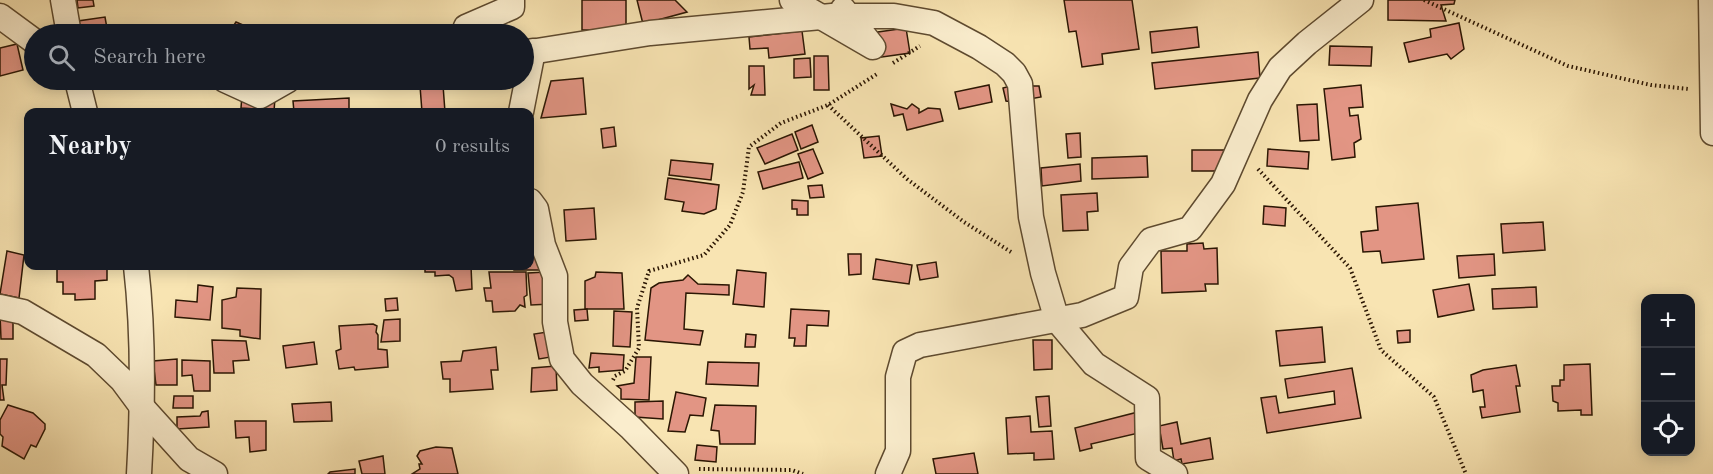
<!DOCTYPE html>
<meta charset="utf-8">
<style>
:root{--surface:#171b24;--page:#20242c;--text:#f1f3f6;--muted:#9ea1a6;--line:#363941}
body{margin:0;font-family:"Old Standard TT",serif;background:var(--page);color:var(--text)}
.controls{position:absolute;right:18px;bottom:18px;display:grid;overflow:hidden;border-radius:12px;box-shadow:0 3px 15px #0003}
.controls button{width:54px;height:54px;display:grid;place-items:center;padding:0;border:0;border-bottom:2px solid var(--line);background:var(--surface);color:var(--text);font:30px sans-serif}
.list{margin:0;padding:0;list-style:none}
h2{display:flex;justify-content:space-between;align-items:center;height:78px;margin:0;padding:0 24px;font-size:26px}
h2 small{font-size:20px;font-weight:400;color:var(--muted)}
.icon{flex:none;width:33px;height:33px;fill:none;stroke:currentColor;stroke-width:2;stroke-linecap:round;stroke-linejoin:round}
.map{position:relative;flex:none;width:1713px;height:474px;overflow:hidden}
.search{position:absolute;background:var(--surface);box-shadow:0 3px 15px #0003;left:24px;top:24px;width:510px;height:66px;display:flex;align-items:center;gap:15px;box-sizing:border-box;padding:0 21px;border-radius:33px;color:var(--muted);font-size:22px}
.panel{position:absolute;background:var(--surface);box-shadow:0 3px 15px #0003;left:24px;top:108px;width:510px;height:162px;border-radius:12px}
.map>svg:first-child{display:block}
</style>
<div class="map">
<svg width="1713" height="474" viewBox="0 0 1713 474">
<rect width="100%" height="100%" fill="#f8e4b2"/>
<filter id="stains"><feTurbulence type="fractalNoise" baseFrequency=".00333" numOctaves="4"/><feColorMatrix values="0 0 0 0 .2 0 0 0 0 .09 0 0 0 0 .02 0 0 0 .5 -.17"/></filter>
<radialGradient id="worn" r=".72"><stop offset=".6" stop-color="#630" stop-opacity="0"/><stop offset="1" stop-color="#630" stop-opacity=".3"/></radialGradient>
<g fill="#e29584" stroke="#2b1603" stroke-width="1.5">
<path d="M77 0H93L94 6 78 8Z"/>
<rect x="582" y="0" width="44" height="30"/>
<path d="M637 0H675L687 12 643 24Z"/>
<path d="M1064 0H1132L1139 49 1102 54 1103 64 1082 67 1076 31 1069 32Z"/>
<path d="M1388 0H1455L1454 4 1441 5 1446 21 1388 20Z"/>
<path d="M105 17 108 34H80L78 21Z"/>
<path d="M236 22 264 34H228Z"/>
<path d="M1459 23 1464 49 1451 59 1447 54 1409 62 1404 43 1431 37 1430 29Z"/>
<path d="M1197 27 1199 47 1152 53 1150 32Z"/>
<path d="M906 28 910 53 875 58 871 33Z"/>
<path d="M802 31 805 54 769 58 768 48 750 49 749 37Z"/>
<path d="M17 44 23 70 0 76V48Z"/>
<path d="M1330 46 1372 47 1371 66 1329 65Z"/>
<path d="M1258 52 1260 78 1155 89 1152 63Z"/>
<path d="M814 56H828L829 90H814Z"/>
<path d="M810 58 811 77 794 78V59Z"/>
<path d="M749 66H764L765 95H751L754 85 749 89Z"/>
<path d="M583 78 586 114 541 118 551 81Z"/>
<path d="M1029 81 1033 86H1039L1041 97 1013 102 1006 101 1003 88Z"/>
<path d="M443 85 445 112H422L420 86Z"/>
<path d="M989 85 992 102 959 109 955 92Z"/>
<path d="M1361 85 1363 107 1349 108 1350 116 1358 115 1361 139 1354 143 1355 157 1332 160 1324 89Z"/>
<path d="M242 95 275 97 274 112H258V109L241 108Z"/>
<path d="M349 98V112H294L293 101Z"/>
<path d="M891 104 907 109 912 104 919 109V113L928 108 940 109 943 121 907 130 903 114 894 116Z"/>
<path d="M1317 104 1319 140 1300 141 1297 105Z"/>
<path d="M812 125 818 142 801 149 795 132Z"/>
<path d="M614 127 616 146 603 148 601 129Z"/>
<path d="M1080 133 1081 157 1068 158 1066 134Z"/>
<path d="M792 134 798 150 765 164 757 148Z"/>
<path d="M879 136 882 156 864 158 861 138Z"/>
<path d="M813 149 823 173 808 179 798 154Z"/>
<path d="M1268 149 1309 152 1308 169 1267 166Z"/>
<rect x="1192" y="150" width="32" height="21"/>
<path d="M1147 156 1148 177 1092 179V158Z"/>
<path d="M671 160 713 164 711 180 669 175Z"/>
<path d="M799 162 803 178 763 189 758 172Z"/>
<path d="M1080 164 1081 181 1042 186 1041 168Z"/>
<path d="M668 178 719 185 716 209 704 214 682 211 684 202 665 199Z"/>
<path d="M822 185 824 197 810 198 808 186Z"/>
<path d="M1097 193 1098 211 1087 212 1088 230 1063 231 1061 195Z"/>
<path d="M792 200 808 201V215H797V209H792Z"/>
<path d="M1418 203 1424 259 1382 263 1380 251 1363 252 1361 232 1378 230 1376 207Z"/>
<path d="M1264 206 1286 208 1285 226 1263 224Z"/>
<path d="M594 208 596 239 566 241 564 210Z"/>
<path d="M1543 222 1545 250 1503 253 1501 224Z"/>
<path d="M1203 243 1204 249 1217 248 1218 284H1205L1206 291 1162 293 1161 251H1187V244Z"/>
<path d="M7 251 24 255 19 298 0 294Z"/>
<path d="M530 254H538L539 270H514V266H530Z"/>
<path d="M848 254H861V274L849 275Z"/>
<path d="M1494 254 1495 275 1459 278 1457 256Z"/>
<path d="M876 259 912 265 909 284 873 279Z"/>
<path d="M936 262 938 277 920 280 917 265Z"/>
<path d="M57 266H107V280L95 281V299L75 300V294H63V282H57Z"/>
<path d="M425 266H471L472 289 456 291 453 278 449 275 435 276V272H425Z"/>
<path d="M737 270 766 273 764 307 733 304Z"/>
<path d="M489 272H526L527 295 524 297 525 307 520 305 515 311 493 312 492 301H486L484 288H491Z"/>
<path d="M546 272 551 304 531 305 528 273Z"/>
<path d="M596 272 622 273 624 309H585V281L595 277Z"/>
<path d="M688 275 698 284 729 285V295L686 293 684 329 703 331 700 345 645 340 651 288 659 283 683 280Z"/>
<path d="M1469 284 1474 310 1438 317 1433 290Z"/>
<path d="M198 285 213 287 210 320 175 317 176 300 197 302Z"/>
<path d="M1536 287 1537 307 1493 309 1492 289Z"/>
<path d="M237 288 261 289 260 339 240 336V330L222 328V300L236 297Z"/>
<path d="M397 298 398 310 386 311 385 299Z"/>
<path d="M587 309 588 320 575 321 574 310Z"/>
<path d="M791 309 829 311 828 326 807 325 806 346H794L795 338H789Z"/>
<path d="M614 311 632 312 630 347 613 346Z"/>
<path d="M13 313V339H1L0 314Z"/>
<path d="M400 319V341L381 342 384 320Z"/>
<path d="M373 324 377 326 376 332 378 335V349L387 350 388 367 355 370 354 367 339 369 336 351 341 349 339 326Z"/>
<path d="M1322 327 1325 362 1280 366 1276 331Z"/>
<path d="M1410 330V342L1398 343 1397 331Z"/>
<path d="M547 332 551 357 539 359 534 334Z"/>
<path d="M746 334 756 335 755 347H745Z"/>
<path d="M212 340 246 341 249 360 233 361 234 373H214Z"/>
<path d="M1033 340H1052V369L1034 370Z"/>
<path d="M314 342 317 364 286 368 283 346Z"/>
<path d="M496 347 498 370H491L493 389 450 392V379H443L441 362 461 361 463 351Z"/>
<path d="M591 353 624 355 623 370 599 372V367L589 368Z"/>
<path d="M636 357H651L649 400 621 399V389L617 386 634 383Z"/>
<path d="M0 359H7L6 385H2L4 400H0Z"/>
<path d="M177 359V385H156L153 361Z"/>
<path d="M182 360 210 361V391H194L192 375 182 376Z"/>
<path d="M708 362 759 363 758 386 706 384Z"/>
<path d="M1590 364 1592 415H1581V410L1558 411V403L1553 401 1552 386H1560V380H1564V365Z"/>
<path d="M1516 365 1520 386H1516L1520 412 1482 418 1480 407H1485L1483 390 1473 392 1471 375 1483 370Z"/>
<path d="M556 366 557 390 531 392 532 368Z"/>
<path d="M1352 368 1361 418 1267 433 1261 398 1276 396 1279 413 1335 404 1334 391 1288 398 1285 379Z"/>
<path d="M676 392 706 398 703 416 690 415 685 432 668 431Z"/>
<path d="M174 396H193V408H173Z"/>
<path d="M1049 396 1051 426 1039 427 1036 397Z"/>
<path d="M663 401V419L635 417V402Z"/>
<path d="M331 402 332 421 294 422 292 404Z"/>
<path d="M8 405 33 413 45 424V429L36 447 31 445 24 459 2 446 3 437 0 434V420Z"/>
<path d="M715 405 756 406 755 444H720L719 431 711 430Z"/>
<path d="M208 411 209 427 177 429V417L200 416 202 412Z"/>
<path d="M1138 412 1143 432 1091 444 1092 448 1080 451 1075 428Z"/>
<path d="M1030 416 1031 432 1052 431 1054 459 1034 460V453L1008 454 1006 418Z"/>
<path d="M235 421H266V450L250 452 249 437 236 438Z"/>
<path d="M1177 422 1181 444 1210 438 1213 459 1182 464 1181 459 1174 461 1172 448 1163 449 1159 426Z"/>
<path d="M697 445 717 447 716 462 695 460Z"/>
<path d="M436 447 452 448 458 474H412L420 469 419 464H422L417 456 420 451Z"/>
<path d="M974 453 978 474H936L933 459Z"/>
<path d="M383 456 385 474H362L359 461Z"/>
<path d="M355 469V474H328L330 472Z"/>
</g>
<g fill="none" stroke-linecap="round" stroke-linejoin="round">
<g stroke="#5e4a2f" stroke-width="27">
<g id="street">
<path d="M63 0 69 34"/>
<path d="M792 0 873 47 843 9"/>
<path d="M1711 0 1713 133"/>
<path d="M0 16 34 41"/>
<path d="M463 34 466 27 512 7V0"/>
<path d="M524 53 650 33 832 16H894L934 23 979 47 1005 64 1014 73 1020 84 1031 217 1043 273 1057 320 1094 364 1147 398 1148 458 1175 474"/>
<path d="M77 80 85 112"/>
<path d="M225 80 260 96 288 80"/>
<path d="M521 112 533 51"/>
<path d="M530 201 536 209 543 245 555 276V322L562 359 582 384 631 428 676 474"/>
<path d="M136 266C144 335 143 405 139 474"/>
<path d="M0 307 23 312 96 355 122 380 142 407 189 459 215 474"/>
<path d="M888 474 898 451V377L905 352 920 345 1082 315 1126 297 1131 267 1151 240 1190 229 1223 184 1260 100 1280 68 1307 43 1361 0"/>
</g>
</g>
<g stroke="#2b1603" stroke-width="4" stroke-dasharray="1.5 3" stroke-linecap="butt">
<path d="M1424 0 1568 66 1651 85 1689 89"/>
<path d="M893 63 920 46"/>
<path d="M828 105 907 179 964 222 1011 252"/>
<path d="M1258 169 1350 268 1381 350 1434 397 1466 474"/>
<path d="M613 380 615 376 625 371 639 348 637 308 649 271 704 255 730 225 743 192 749 147 781 123 828 105 877 74"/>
<path d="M699 469 792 470 803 474"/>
</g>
<use href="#street" stroke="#faedcd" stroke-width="24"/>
</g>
<rect width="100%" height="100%" filter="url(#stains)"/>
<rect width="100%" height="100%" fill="url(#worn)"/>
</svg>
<div class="controls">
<button>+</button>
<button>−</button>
<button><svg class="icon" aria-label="locate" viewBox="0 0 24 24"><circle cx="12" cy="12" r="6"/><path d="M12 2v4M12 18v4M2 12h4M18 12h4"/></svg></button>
</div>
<div class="search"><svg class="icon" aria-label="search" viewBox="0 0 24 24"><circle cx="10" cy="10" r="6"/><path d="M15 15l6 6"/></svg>Search here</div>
<section class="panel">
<h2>Nearby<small>0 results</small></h2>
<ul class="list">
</ul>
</section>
</div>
